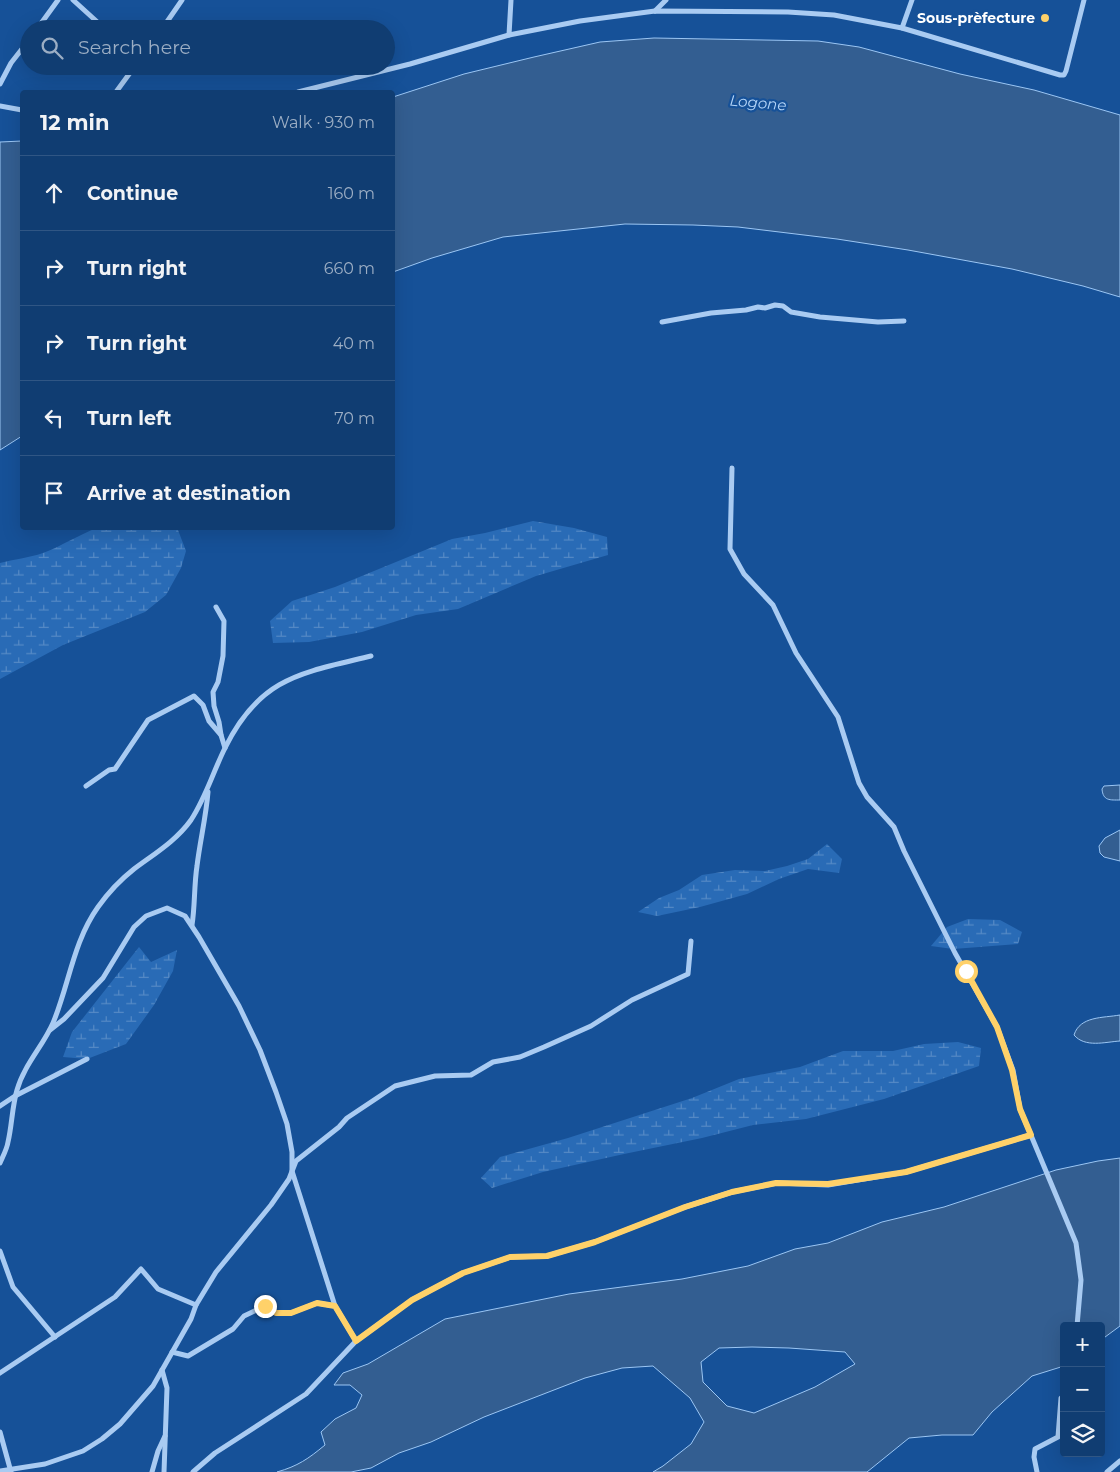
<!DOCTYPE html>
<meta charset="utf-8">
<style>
:root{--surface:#103d72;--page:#1e487a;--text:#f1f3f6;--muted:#9caec4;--line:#305684}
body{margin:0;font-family:Montserrat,sans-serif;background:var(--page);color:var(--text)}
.controls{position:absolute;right:15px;bottom:15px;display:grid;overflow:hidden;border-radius:5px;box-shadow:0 5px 20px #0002}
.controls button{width:45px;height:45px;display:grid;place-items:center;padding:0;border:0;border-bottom:1px solid var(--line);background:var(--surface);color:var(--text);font:25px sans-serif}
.stop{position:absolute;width:15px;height:15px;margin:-11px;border:4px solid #ffd169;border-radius:50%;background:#fff}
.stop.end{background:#ffd169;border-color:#fff;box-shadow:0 1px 5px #0008}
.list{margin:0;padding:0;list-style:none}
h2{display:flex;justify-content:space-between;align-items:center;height:65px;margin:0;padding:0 20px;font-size:21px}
h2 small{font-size:16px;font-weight:400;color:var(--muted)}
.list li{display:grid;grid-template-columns:32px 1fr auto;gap:15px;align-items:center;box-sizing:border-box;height:75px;padding:0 20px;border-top:1px solid var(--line)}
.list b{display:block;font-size:19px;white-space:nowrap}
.list em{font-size:16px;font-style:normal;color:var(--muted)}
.icon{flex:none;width:28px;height:28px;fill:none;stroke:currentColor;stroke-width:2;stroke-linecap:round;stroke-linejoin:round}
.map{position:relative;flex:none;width:1120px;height:1472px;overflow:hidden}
.search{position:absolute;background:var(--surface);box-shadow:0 5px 20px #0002;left:20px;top:20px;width:375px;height:55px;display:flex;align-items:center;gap:12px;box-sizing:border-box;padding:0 18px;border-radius:28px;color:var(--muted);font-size:19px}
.panel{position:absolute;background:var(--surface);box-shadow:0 5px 20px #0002;left:20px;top:90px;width:375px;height:440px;border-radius:5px}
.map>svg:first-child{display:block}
</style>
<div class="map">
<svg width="1120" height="1472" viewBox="0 0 1120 1472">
<defs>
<pattern id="wetland-marsh" width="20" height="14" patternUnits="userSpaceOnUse" patternTransform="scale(1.25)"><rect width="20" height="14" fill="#296bb6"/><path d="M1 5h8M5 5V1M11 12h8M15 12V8" fill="none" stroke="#5489c5"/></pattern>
</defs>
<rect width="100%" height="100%" fill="#165198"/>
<g fill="url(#wetland-marsh)">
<path d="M533 521 574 528 607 537 608 555 536 576 458 609 416 615 362 632 309 642 273 643 270 621 292 601 335 587 452 539 485 533Z"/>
<path d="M97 528H175L178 530 186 551 181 568 166 595 145 612 63 645 0 679V563C14 559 29 558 43 553 62 546 78 535 97 528Z"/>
<path d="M827 844 842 859 839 873 808 869 779 879 747 894 700 907 657 916 638 912 659 898 679 890 702 875 735 870 765 871 787 866 808 859Z"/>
<path d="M968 919 1000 920 1022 932 1018 944 953 949 931 946 947 927Z"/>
<path d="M139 947 151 962 177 950 173 971 154 1005 126 1044 87 1059 63 1057 72 1032Z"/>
<path d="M958 1042 981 1048 979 1066 884 1099 806 1119 753 1125 702 1138 624 1154 543 1172 492 1188 481 1178 500 1157 568 1138 692 1098 739 1079 800 1067 843 1051H893L924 1044Z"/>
</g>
<g fill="#335e91" stroke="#9bc6f4" fill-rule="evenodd">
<path d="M654 38 818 41 859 47 960 74 1034 90 1120 115V297L1083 286 1012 269 908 250 837 239 738 227 693 225 625 224 503 237 432 258 393 272V97L464 74 534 57 600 42Z"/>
<path d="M22 141V436L0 450V142Z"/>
<path d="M1120 785V800C1110 800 1103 801 1102 789L1104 786Z"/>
<path d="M1120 830V861L1104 857 1100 853 1099 846 1105 838Z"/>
<path d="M1120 1015V1041C1105 1042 1085 1048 1074 1035 1080 1016 1103 1018 1120 1015Z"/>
<path d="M1120 1158V1326L1101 1340V1326H1064V1366L1032 1376 992 1412 973 1435H942L909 1438 867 1472H653L663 1466 691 1444 704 1422 690 1398 653 1366 622 1368 585 1378 484 1417 431 1442 399 1453 371 1468 351 1472H277C298 1466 308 1459 325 1445L321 1432 335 1419 356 1408 362 1395 350 1385H334L343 1373 368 1364 445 1319 569 1294 682 1279 748 1266 795 1249 828 1243 882 1222 944 1207 1056 1170 1098 1161ZM752 1347 789 1348 845 1352 855 1364 815 1387 754 1413 727 1406 703 1382 701 1362 719 1348Z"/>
</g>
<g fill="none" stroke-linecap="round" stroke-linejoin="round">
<g stroke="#a9cbf2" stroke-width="5">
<path d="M73 0 105 29"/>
<path d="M655 11 666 0"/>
<path d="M902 28 912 0"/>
<path d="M37 29 58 0"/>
<path d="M162 29 182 0"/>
<path d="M509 35 511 0"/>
<path d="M0 84 11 63 29 40"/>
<path d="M116 92 135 66"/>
<path d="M298 92 410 64 509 35 580 21 655 11 788 12 834 15 902 28 1060 75H1064L1066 71 1084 0"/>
<path d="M0 106 22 110"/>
<path d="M662 322 711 313 746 310 758 307 765 308 775 305 783 306 791 312 820 317 878 322 904 321"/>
<path d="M732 468 730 549 744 574 773 605 796 653 838 717 859 783 867 797 894 827 904 851 955 953 997 1027 1013 1070 1020 1109 1076 1243 1081 1280 1077 1326"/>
<path d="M216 607 224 621 223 656 218 682 213 692 214 706 219 722 221 735"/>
<path d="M86 786 109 770 115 769 148 720 194 696 203 705 209 721 221 735 225 748"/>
<path d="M192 925C195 907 194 885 197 866 200 841 206 817 208 792"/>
<path d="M50 1030 64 1019 103 978 134 927 146 916 167 908 185 916 199 937 239 1006 260 1050 276 1092 287 1124 292 1152V1171L335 1306"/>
<path d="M0 1106 15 1096 87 1059"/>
<path d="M0 1163C3 1156 7 1149 8 1142 12 1125 12 1107 17 1090 24 1065 43 1046 53 1023 69 985 73 942 98 907 108 893 120 880 134 869 154 854 176 841 191 820 206 797 213 772 225 748 260 677 301 673 371 656"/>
<path d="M0 1251 13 1287 55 1337"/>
<path d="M172 1352 188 1356 233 1329 244 1316 265 1306 276 1313H291L317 1303 335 1306 356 1341 412 1300 463 1273 510 1257 547 1256 595 1242 685 1207 732 1192 777 1183 828 1185 906 1172 1031 1135"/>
<path d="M162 1370 167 1388 164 1472"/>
<path d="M0 1373 115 1297 141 1269 158 1289 196 1305"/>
<path d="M0 1432 11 1472"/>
<path d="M0 1471 45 1464 83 1451 102 1439 120 1424 153 1386 191 1319 196 1305 216 1272 271 1205 289 1179 296 1161 339 1127 347 1118 395 1086 435 1076 471 1075 493 1062 520 1057 544 1047 591 1026 632 1000 688 974 691 941"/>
<path d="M152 1472 158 1451 165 1436"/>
<path d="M193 1472 215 1453 306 1394 356 1341"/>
<path d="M1037 1472 1034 1457 1035 1449 1058 1437 1061 1398 1064 1396"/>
<path d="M1107 1472 1120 1461"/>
</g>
</g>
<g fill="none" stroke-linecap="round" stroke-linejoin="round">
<path stroke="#ffd169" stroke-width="6" d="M265 1306 276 1313H291L317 1303 335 1306 356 1341 412 1300 463 1273 510 1257 547 1256 595 1242 685 1207 732 1192 776 1183 828 1184 906 1172 1031 1135 1020 1109 1012 1070 997 1027 966 971"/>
</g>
<circle fill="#ffd169" stroke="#165198" stroke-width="2" cx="1045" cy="18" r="5"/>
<g text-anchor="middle" stroke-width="4.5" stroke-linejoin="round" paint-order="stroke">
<g font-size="14" font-weight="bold" fill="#fff" stroke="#165198" text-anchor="end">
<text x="1035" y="23">Sous-prèfecture</text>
</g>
<g font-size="15" font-style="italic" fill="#b5d5f8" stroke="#165198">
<text transform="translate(758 103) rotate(5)" y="5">Logone</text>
</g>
</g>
</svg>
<div class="controls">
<button>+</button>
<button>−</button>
<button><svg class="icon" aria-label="layers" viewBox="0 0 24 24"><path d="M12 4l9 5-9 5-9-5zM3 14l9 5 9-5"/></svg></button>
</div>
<div class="stop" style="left:966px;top:971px"></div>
<div class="stop end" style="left:265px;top:1306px"></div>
<div class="search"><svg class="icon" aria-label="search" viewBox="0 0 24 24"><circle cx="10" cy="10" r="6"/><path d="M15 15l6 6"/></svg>Search here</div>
<section class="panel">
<h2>12 min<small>Walk · 930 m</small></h2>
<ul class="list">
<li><svg class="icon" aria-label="ahead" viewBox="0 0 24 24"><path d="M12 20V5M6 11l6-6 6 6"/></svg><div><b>Continue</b></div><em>160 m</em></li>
<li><svg class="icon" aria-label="right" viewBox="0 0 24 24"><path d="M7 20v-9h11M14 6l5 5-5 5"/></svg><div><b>Turn right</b></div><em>660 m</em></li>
<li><svg class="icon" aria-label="right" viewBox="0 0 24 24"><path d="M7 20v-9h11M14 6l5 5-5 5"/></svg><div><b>Turn right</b></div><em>40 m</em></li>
<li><svg class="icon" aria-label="left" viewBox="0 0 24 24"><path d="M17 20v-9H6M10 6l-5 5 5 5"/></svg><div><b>Turn left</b></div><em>70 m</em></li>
<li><svg class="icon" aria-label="arrive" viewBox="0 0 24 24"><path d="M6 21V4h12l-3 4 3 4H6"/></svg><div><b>Arrive at destination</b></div></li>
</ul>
</section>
</div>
